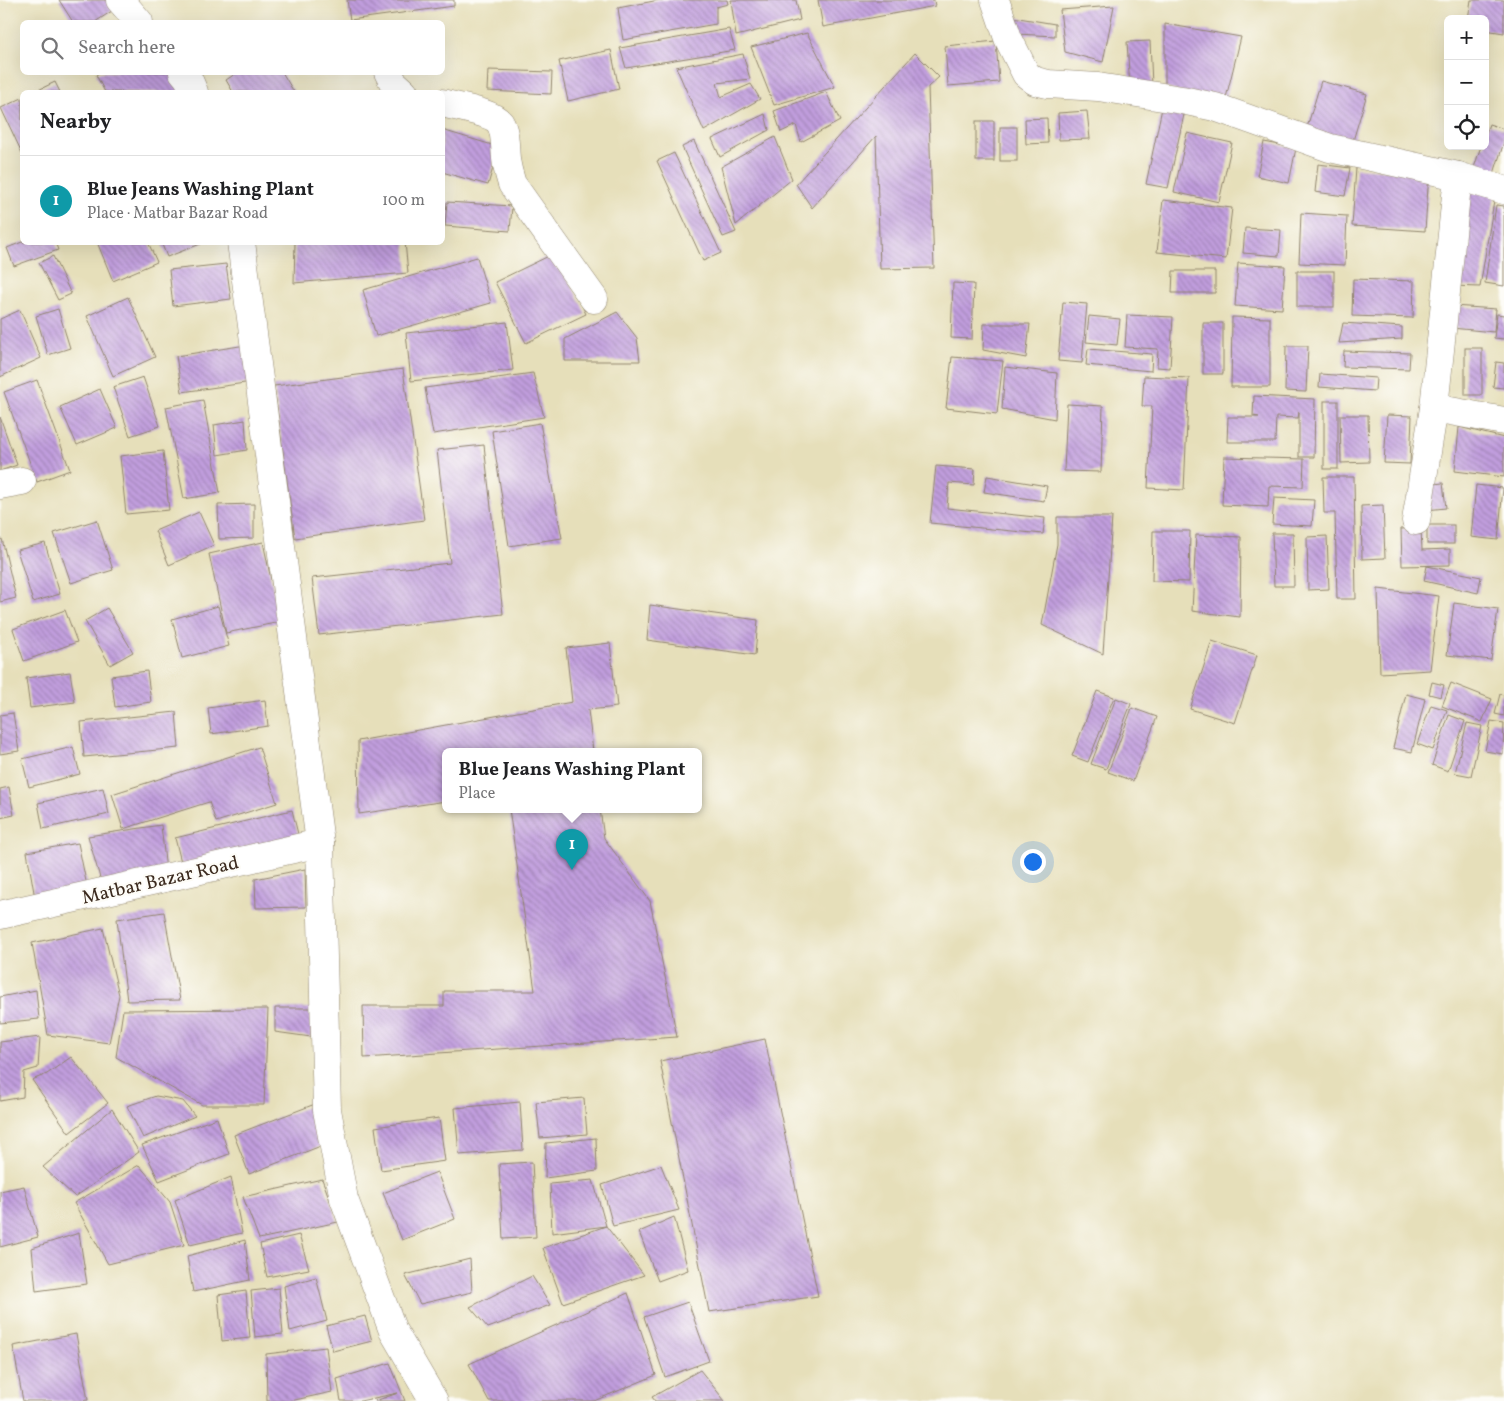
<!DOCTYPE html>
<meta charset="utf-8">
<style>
:root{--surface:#fff;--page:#f2f2f2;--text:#202124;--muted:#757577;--line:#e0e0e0;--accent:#d1495b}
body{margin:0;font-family:Vollkorn,serif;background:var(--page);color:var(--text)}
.controls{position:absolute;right:15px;top:15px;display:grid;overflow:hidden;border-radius:8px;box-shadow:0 5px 20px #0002}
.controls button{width:45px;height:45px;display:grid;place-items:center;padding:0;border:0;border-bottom:1px solid var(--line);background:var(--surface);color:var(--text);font:25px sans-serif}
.you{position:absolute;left:1032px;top:861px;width:18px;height:18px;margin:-12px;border:4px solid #fff;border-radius:50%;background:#1a73e8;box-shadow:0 0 0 8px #1a73e833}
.badge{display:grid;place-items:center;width:32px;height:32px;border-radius:50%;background:var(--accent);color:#fff;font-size:16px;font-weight:700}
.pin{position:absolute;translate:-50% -41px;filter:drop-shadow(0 1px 2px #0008)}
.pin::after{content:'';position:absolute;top:26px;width:18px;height:15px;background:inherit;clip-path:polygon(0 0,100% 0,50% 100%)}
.popup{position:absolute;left:442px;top:748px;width:260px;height:65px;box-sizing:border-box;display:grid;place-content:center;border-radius:8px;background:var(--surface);filter:drop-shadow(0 1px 4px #0005);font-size:16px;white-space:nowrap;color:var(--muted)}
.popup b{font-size:19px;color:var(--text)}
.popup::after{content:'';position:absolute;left:50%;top:100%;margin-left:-10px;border:10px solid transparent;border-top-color:var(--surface)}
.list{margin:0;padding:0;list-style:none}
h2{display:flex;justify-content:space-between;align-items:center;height:65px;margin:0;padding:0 20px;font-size:21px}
h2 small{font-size:16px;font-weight:400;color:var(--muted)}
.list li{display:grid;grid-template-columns:32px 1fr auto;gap:15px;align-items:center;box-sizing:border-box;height:90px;padding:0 20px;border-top:1px solid var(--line)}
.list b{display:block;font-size:19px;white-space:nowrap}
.list p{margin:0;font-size:16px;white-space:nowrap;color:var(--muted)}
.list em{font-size:16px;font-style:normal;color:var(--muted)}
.icon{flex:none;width:28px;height:28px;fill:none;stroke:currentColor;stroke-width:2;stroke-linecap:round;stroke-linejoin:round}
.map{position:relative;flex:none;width:1504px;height:1401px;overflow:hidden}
.search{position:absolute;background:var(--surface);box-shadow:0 5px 20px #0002;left:20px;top:20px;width:425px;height:55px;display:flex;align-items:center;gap:12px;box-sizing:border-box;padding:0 18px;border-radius:8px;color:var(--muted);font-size:19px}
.panel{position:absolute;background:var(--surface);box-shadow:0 5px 20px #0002;left:20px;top:90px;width:425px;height:155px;border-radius:8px}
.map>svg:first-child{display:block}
</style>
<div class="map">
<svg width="1504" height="1401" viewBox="0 0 1504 1401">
<defs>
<pattern id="building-back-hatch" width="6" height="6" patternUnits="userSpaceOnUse" patternTransform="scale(1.25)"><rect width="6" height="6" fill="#c19ede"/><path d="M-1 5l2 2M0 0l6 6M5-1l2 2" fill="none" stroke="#9e81b3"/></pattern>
</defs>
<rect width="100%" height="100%" fill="#fdfcf7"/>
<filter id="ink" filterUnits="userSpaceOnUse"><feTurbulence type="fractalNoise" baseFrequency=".02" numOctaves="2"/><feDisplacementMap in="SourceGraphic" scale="10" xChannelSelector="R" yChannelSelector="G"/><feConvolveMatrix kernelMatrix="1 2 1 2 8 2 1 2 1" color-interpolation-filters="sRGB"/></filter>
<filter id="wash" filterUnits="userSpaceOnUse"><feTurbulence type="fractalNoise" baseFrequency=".0096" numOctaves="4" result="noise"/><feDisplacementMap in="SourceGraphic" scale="20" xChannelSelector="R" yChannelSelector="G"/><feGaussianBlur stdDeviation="1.12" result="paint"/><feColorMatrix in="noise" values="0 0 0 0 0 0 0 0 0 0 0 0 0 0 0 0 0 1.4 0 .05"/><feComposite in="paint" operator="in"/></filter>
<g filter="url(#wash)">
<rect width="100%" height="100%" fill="#e6dfba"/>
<g id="blocks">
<g fill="url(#building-back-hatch)">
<path d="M59 0H109L115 9 95 22H73Z"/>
<path d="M347 0H454V6L350 20Z"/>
<path d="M659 0H727L728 4 716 7V24L623 40 618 8Z"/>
<path d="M731 0H796L800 20 736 36Z"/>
<path d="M818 0H934L935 6 823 27Z"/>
<path d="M1471 0H1504V33L1485 30V19H1468Z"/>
<path d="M1114 6 1103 62 1065 52 1060 10Z"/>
<path d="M1013 17 1055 24V36L1016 34Z"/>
<path d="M1165 24 1241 37 1225 102 1165 88Z"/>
<path d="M729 29 735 50 626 68 620 48Z"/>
<path d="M807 33 835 87 774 105 751 47Z"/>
<path d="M996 41 999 82 948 86 945 46Z"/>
<path d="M1150 41 1152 85 1130 87 1127 42Z"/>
<path d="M611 50 619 89 568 101 559 61Z"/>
<path d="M915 53 939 77 928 87 934 268 880 269 876 136 812 208 796 184Z"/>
<path d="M743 54 750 79 717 83 721 97 751 84 760 99 704 131 676 67Z"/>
<path d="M488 70 552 72 551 94 487 91Z"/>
<path d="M100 72H172L183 92H105L96 75Z"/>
<path d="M238 72H282L294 92H233L226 80Z"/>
<path d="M1321 81 1367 94 1352 144 1306 131Z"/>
<path d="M55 82 60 92H34Z"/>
<path d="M826 92 840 121 801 142 796 125 781 132 774 111Z"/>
<path d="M22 98V153L1 108Z"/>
<path d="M1162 108 1185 110 1168 188 1146 184Z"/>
<path d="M1087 111 1090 139 1059 140 1058 113Z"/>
<path d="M765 114 769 130 720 157 712 139Z"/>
<path d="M1047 118 1048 143 1026 144 1025 119Z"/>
<rect x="976" y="121" width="18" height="40"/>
<path d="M1489 124 1504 129V142L1492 180 1472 174 1481 146H1485V135Z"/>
<rect x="1000" y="127" width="17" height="34"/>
<path d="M442 130 499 147 488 185 442 172Z"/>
<path d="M1187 133 1232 143 1219 202 1174 192Z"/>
<path d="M775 137 792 179 736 225 721 167Z"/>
<path d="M694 141 736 232 723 237 682 147Z"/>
<path d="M1264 142 1296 148 1289 183 1257 176Z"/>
<path d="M674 153 721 253 703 261 657 161Z"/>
<path d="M1318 164 1350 168 1345 196 1315 192Z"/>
<path d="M1356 168 1429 173 1425 231 1352 226Z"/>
<path d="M1462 191 1495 195 1480 287 1452 286Z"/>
<path d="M1163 200 1232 208 1226 259 1157 252Z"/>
<path d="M447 202 512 206 510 231 445 226Z"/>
<path d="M1496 205 1504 206V286L1485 283Z"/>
<path d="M1301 213 1347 216 1345 265 1299 263Z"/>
<path d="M1245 228 1281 230 1279 256 1243 253Z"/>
<path d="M22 242H55L58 250 14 266 7 248Z"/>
<path d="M97 242H148L157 262 113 281Z"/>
<path d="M161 242H203V243L167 257Z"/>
<path d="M295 242H405L408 273 294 283Z"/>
<path d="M555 253 586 314 526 343 495 282Z"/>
<path d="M53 256 71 294 58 300 39 263Z"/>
<path d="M477 257 491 303 376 336 363 290Z"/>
<path d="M1238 263 1285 266 1282 309 1235 306Z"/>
<path d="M226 264 231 299 173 306 169 270Z"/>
<path d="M1173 271H1215V293H1172Z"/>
<rect x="1297" y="271" width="37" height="36"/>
<path d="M1353 279 1414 281 1413 318 1352 316Z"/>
<path d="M953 283 974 284 972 339 951 338Z"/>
<path d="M128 297 155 357 113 376 87 316Z"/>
<path d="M1063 302 1087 304 1082 363 1058 361Z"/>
<path d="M1453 306 1496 309 1494 332 1451 328Z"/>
<path d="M58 309 70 348 48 355 36 316Z"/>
<path d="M20 310 41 358 0 377V319Z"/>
<path d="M617 312 637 338 640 361H565V339Z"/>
<path d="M1497 314 1504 315V339L1494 338Z"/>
<path d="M1127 315 1173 317 1170 368 1157 367 1158 349 1125 347Z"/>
<path d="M1089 316 1120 319 1117 345 1086 342Z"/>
<path d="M1232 317 1270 318V387H1231Z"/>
<path d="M507 322 513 370 411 381 406 333Z"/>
<rect x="1203" y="323" width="20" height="51"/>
<path d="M1343 323 1402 327V339L1339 343Z"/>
<path d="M984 324H1030L1026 358 983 350Z"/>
<path d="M246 345 252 382 182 392 176 356Z"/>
<path d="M1286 346H1308L1306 392 1285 391Z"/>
<rect x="1465" y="348" width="17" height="47"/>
<path d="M1088 349 1152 354 1151 371 1086 365Z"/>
<path d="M1344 351 1410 353 1409 369 1343 367Z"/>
<path d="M952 357 1003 361 997 414 946 408Z"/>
<path d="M1496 362 1504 363V388L1493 387Z"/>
<path d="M1005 367 1057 373 1055 419 1002 409Z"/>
<path d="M403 369 424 520 295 538 274 386Z"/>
<path d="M533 373 544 417 433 434 425 388Z"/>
<path d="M1320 374 1376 378 1375 391 1319 387Z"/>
<path d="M1144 376 1189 378 1184 490 1148 488 1152 406H1142Z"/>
<path d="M143 377 160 426 130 436 113 387Z"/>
<path d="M37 380 70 470 37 482 4 392Z"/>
<path d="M100 389 117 428 77 445 60 407Z"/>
<path d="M1254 396 1315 399 1314 457H1299V412L1298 418 1276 417 1275 442H1227L1228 417H1259L1253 416Z"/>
<path d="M203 400 220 493 184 499 166 407Z"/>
<rect x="1324" y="401" width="14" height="68"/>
<path d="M1067 404 1103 406 1101 472 1064 471Z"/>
<path d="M1340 415H1368L1369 462 1341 463Z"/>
<path d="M1387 415 1412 416 1410 464 1384 463Z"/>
<path d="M0 417 17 465 0 471Z"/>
<path d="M245 420 247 450 217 455 214 425Z"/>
<path d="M540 423 562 538 509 546 492 431Z"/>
<path d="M1459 427 1504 438V477L1455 471Z"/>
<path d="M484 445 503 614 319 635 312 578 450 563 437 450Z"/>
<path d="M163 451 169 510 126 514 120 456Z"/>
<path d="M1224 457 1304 459 1303 487 1269 486 1268 507 1222 505Z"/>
<path d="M936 466 975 469 974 485 949 483 947 508 1045 518 1043 534 930 523Z"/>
<path d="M987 476 1047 486 1044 501 984 492Z"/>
<path d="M1323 477H1354L1356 599H1337L1335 513H1324Z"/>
<path d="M1443 483 1446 508 1426 510 1424 485Z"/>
<path d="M1476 485 1503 488 1498 540 1471 537Z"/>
<path d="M1274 498 1314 500 1312 526 1272 524Z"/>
<path d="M254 504V538L219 539 218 505Z"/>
<path d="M1383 505 1385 558 1362 559 1361 506Z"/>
<path d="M199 512 214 545 169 565 155 531Z"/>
<path d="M1057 517H1112L1103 654 1042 625 1057 544Z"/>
<path d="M97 520 113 570 71 583 54 533Z"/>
<rect x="1427" y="525" width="27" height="19"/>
<path d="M1421 528 1422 550 1450 549V565L1402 566 1401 529Z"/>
<path d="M1153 531H1190L1189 582 1152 581Z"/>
<path d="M1272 533H1293L1294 586H1274Z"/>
<path d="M1196 535 1241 537 1240 617 1192 611Z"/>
<path d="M1327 536 1329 589 1308 590 1307 537Z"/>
<path d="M2 539 16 598 0 602V540Z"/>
<path d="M263 542 280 622 226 633 209 554Z"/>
<path d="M45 543 60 594 33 602 17 550Z"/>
<path d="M1427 566 1481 577 1478 593 1424 581Z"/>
<path d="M1378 589 1439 596 1430 670 1380 673Z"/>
<path d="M1454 603 1498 609 1491 660 1447 655Z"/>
<path d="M650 605 758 620 755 655 647 640Z"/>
<path d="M218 606 229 646 182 658 172 619Z"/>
<path d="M107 608 133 652 110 665 85 621Z"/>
<path d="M65 610 77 642 24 661 13 629Z"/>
<path d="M1212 641 1257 655 1235 723 1190 709Z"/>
<path d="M610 643 617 707 588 710 593 751H446V801L359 814 358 741 572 702 566 648Z"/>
<path d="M147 671 151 702 115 707 111 676Z"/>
<path d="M70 672 75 702 30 708 26 678Z"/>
<path d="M1432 682 1444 685 1441 697 1429 694Z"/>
<path d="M1451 683 1492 699 1482 722 1442 706Z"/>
<path d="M1097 691 1114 697 1088 762 1072 756Z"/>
<path d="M1406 694 1425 699 1412 752 1393 748Z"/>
<path d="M1500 694 1504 695V716L1495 714Z"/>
<path d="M1116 698 1131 704 1106 769 1091 764Z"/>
<path d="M265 700 268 726 211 734 208 708Z"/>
<path d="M1431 705 1447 710 1433 750 1417 744Z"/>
<path d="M1132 708 1157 717 1133 781 1108 772Z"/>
<path d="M176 712 179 748 84 757 81 722Z"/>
<path d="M13 713 19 751 0 754V715Z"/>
<path d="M1449 715 1465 721 1448 771 1432 765Z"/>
<path d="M1491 721 1504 723 1503 754 1485 751Z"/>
<path d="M1467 723 1482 726 1471 776 1455 773Z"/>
<path d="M73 747 80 774 29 787 22 759Z"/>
<path d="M259 747 277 803 216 822 209 802 123 829 112 794Z"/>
<path d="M9 787 14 815 0 818V789Z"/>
<path d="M103 788 109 814 43 829 38 803Z"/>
<path d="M509 809H600L604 838 650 901 677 1037 364 1058 363 1006H444V991H535Z"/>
<path d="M292 810 299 838 182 866 175 838Z"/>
<path d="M161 825 166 871 102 885 88 836Z"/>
<path d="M78 843 88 891 36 904 27 852Z"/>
<path d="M305 869 306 907 256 908 255 879Z"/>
<path d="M164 912 180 1000 127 1001 117 919Z"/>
<path d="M103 928 119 995 109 1043 48 1035 32 943Z"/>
<path d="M36 990 39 1019 0 1023V997Z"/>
<path d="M275 1008H312L311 1037 275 1032Z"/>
<path d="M268 1009 264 1105H202L116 1057 123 1010Z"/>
<path d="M40 1037 38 1068 24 1072 23 1097 0 1101V1042Z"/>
<path d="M765 1039 818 1296 709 1312 660 1061Z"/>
<path d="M71 1057 108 1103 69 1133 32 1080 47 1074Z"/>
<path d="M156 1096 183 1101 195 1116 143 1138 127 1106Z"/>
<path d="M584 1098 587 1134 540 1138 536 1102Z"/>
<path d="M520 1102 523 1150 459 1155 455 1108Z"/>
<path d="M315 1104 331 1142 249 1174 234 1135Z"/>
<path d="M112 1109 139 1152 75 1197 43 1167Z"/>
<path d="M217 1118 229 1154 159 1181 142 1145Z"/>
<path d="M439 1118 445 1161 381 1170 375 1127Z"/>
<path d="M596 1138 597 1171 545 1178 546 1143Z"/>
<path d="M532 1162 536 1237 503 1239 499 1164Z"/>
<path d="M139 1165 170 1202 184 1245 108 1264 74 1203Z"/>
<path d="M661 1165 679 1210 613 1226 602 1185Z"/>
<path d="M437 1172 455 1219 402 1240 383 1193Z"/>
<path d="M231 1177 242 1233 190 1245 175 1200Z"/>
<path d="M322 1179 338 1222 259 1239 243 1197Z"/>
<path d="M593 1180 606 1226 644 1275 563 1303 543 1248 606 1226 552 1233 550 1184Z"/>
<path d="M24 1186 38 1237 0 1247V1191Z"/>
<path d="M674 1217 688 1270 658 1281 639 1232Z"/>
<path d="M79 1233 87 1284 36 1291 32 1248Z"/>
<path d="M299 1235 309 1269 267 1277 260 1244Z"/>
<path d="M245 1240 250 1280 193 1292 187 1256Z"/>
<path d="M470 1259 472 1292 420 1304 405 1275Z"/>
<path d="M532 1276 550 1305 488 1328 470 1307Z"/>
<path d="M316 1277 327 1321 290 1331 284 1286Z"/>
<path d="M279 1288 283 1334 255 1337 251 1291Z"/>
<path d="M246 1291 250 1338 222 1341 218 1295Z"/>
<path d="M628 1293 656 1375 594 1401H489L469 1364Z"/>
<path d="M688 1302 709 1361 665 1377 644 1317Z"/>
<path d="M365 1316 372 1341 333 1351 326 1326Z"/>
<path d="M76 1334 88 1400 80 1401H23L13 1346Z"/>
<path d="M326 1347 332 1392 290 1401H267L266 1354Z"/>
<path d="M390 1363 405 1401H375L398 1393 360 1401H341L337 1379Z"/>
<path d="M700 1370 725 1401H655L652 1397Z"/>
</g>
</g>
</g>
<g filter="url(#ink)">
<use href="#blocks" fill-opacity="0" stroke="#90846c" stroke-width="1"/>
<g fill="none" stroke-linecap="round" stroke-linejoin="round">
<g stroke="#90846c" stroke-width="29">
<g id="street">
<path d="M120 0 139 22"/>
<path d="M995 0 1008 38 1026 74 1035 81 1048 84 1098 87 1182 100 1215 107 1330 148 1458 176 1504 190"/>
<path d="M183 72 188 78 194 92"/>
<path d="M388 72 393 82 404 92"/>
<path d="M442 103C456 107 492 112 500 123 507 134 504 152 507 165 508 171 510 177 512 184L594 299"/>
<path d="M241 242 320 843 327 1110 344 1199 393 1331 434 1401"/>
<path d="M1434 408 1504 421"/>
<path d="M0 485 22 481"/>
<path d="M1416 521 1434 408 1458 176"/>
<path d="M0 915 320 843"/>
</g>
</g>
<use href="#street" stroke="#fff" stroke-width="28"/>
</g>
</g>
<g text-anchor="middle" stroke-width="4.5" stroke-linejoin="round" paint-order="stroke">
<g font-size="19" fill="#3b2a1e" stroke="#fdfcf7">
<text transform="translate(160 879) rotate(-13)" y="7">Matbar Bazar Road</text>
</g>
</g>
</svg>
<div class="controls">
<button>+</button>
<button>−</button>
<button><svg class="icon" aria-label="locate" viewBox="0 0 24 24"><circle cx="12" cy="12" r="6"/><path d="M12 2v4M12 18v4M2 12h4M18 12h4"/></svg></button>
</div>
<div class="you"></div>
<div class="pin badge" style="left:572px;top:870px;background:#0f9aa8">1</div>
<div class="popup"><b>Blue Jeans Washing Plant</b>Place</div>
<div class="search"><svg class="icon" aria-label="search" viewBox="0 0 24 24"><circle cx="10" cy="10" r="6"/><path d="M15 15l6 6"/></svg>Search here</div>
<section class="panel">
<h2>Nearby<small></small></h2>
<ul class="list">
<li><span class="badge" style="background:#0f9aa8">1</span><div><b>Blue Jeans Washing Plant</b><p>Place · Matbar Bazar Road</p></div><em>100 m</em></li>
</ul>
</section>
</div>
